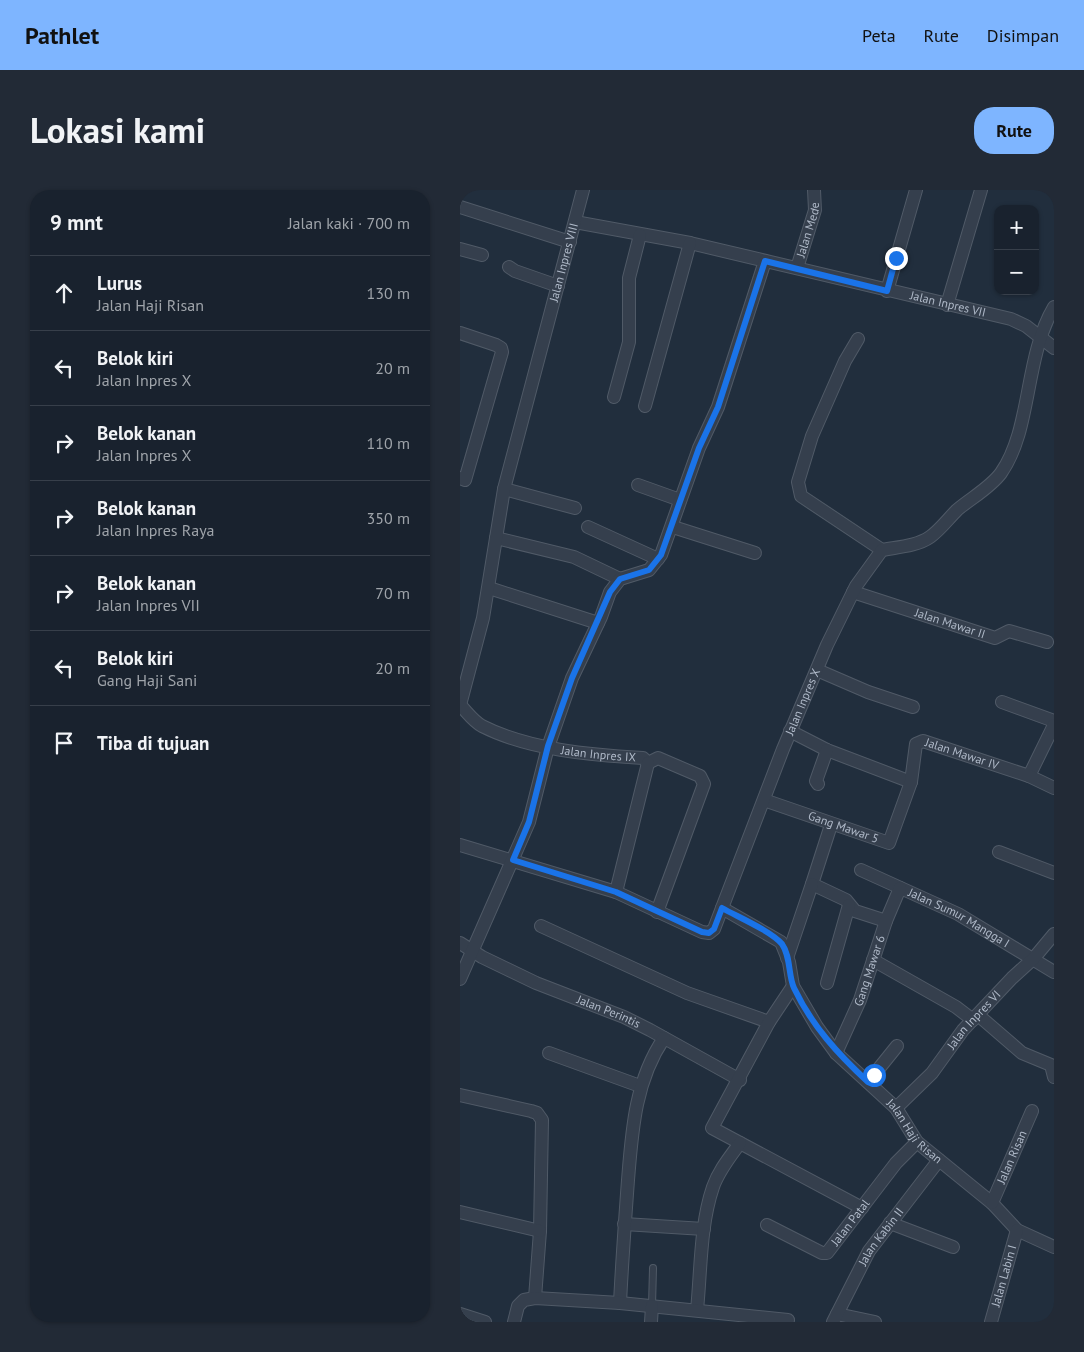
<!DOCTYPE html>
<html lang="id">
<meta charset="utf-8">
<style>
:root{--surface:#19222e;--page:#222a36;--text:#f1f3f6;--muted:#9fa4aa;--line:#373f4a;--accent:#7eb5ff}
body{margin:0;font-family:"PT Sans",sans-serif;background:var(--page);color:var(--text)}
.controls{position:absolute;right:15px;top:15px;display:grid;overflow:hidden;border-radius:10px;box-shadow:0 1px 4px #0004}
.controls button{width:45px;height:45px;display:grid;place-items:center;padding:0;border:0;border-bottom:1px solid var(--line);background:var(--surface);color:var(--text);font:25px sans-serif}
.stop{position:absolute;width:15px;height:15px;margin:-11px;border:4px solid #1a73e8;border-radius:50%;background:#fff}
.stop.end{background:#1a73e8;border-color:#fff;box-shadow:0 1px 5px #0008}
.list{margin:0;padding:0;list-style:none}
h2{display:flex;justify-content:space-between;align-items:center;height:65px;margin:0;padding:0 20px;font-size:21px}
h2 small{font-size:16px;font-weight:400;color:var(--muted)}
.list li{display:grid;grid-template-columns:32px 1fr auto;gap:15px;align-items:center;box-sizing:border-box;height:75px;padding:0 20px;border-top:1px solid var(--line)}
.list b{display:block;font-size:19px;white-space:nowrap}
.list p{margin:0;font-size:16px;white-space:nowrap;color:var(--muted)}
.list em{font-size:16px;font-style:normal;color:var(--muted)}
.icon{flex:none;width:28px;height:28px;fill:none;stroke:currentColor;stroke-width:2;stroke-linecap:round;stroke-linejoin:round}
.map{position:relative;flex:none;width:594px;height:1132px;overflow:hidden;border-radius:20px}
header{display:flex;align-items:center;gap:30px;box-sizing:border-box;height:70px;padding:0 25px;background:var(--accent);color:#111}
header strong{font-size:24px}
nav{display:flex;gap:28px;margin-inline-start:auto;font-size:18px}
.intro{display:flex;align-items:center;justify-content:space-between;box-sizing:border-box;height:120px;padding:0 30px}
h1{margin:0;font-size:35px}
.button{padding:12px 22px;border-radius:20px;background:var(--accent);color:#111;font-size:18px;font-weight:700}
main{display:flex;gap:30px;padding:0 30px}
aside{flex:1;background:var(--surface);border-radius:20px;box-shadow:0 1px 4px #0004}
.map>svg:first-child{display:block}
</style>
<header>
<strong>Pathlet</strong>
<nav><a>Peta</a><a>Rute</a><a>Disimpan</a></nav>
</header>
<div class="intro"><h1>Lokasi kami</h1><a class="button">Rute</a></div>
<main>
<aside>
<h2>9 mnt<small>Jalan kaki · 700 m</small></h2>
<ul class="list">
<li><svg class="icon" aria-label="ahead" viewBox="0 0 24 24"><path d="M12 20V5M6 11l6-6 6 6"/></svg><div><b>Lurus</b><p>Jalan Haji Risan</p></div><em>130 m</em></li>
<li><svg class="icon" aria-label="left" viewBox="0 0 24 24"><path d="M17 20v-9H6M10 6l-5 5 5 5"/></svg><div><b>Belok kiri</b><p>Jalan Inpres X</p></div><em>20 m</em></li>
<li><svg class="icon" aria-label="right" viewBox="0 0 24 24"><path d="M7 20v-9h11M14 6l5 5-5 5"/></svg><div><b>Belok kanan</b><p>Jalan Inpres X</p></div><em>110 m</em></li>
<li><svg class="icon" aria-label="right" viewBox="0 0 24 24"><path d="M7 20v-9h11M14 6l5 5-5 5"/></svg><div><b>Belok kanan</b><p>Jalan Inpres Raya</p></div><em>350 m</em></li>
<li><svg class="icon" aria-label="right" viewBox="0 0 24 24"><path d="M7 20v-9h11M14 6l5 5-5 5"/></svg><div><b>Belok kanan</b><p>Jalan Inpres VII</p></div><em>70 m</em></li>
<li><svg class="icon" aria-label="left" viewBox="0 0 24 24"><path d="M17 20v-9H6M10 6l-5 5 5 5"/></svg><div><b>Belok kiri</b><p>Gang Haji Sani</p></div><em>20 m</em></li>
<li><svg class="icon" aria-label="arrive" viewBox="0 0 24 24"><path d="M6 21V4h12l-3 4 3 4H6"/></svg><div><b>Tiba di tujuan</b></div></li>
</ul>
</aside>
<div class="map">
<svg width="594" height="1132" viewBox="0 0 594 1132">
<rect width="100%" height="100%" fill="#212e3d"/>
<g fill="none" stroke-linecap="round" stroke-linejoin="round">
<g stroke="#505a67" stroke-width="8">
<path id="service" d="M192 1116 193 1078"/>
</g>
<g stroke="#505a67" stroke-width="14">
<g id="minor">
<path d="M0 17 110 52"/>
<path id="s1" d="M115 32 230 53 551 129 566 136 594 158"/>
<path d="M0 59 22 65"/>
<path d="M49 77 55 81 98 96"/>
<path id="s2" d="M337 78 355 20 354 0"/>
<path d="M427 101 456 0"/>
<path d="M487 115 521 0"/>
<path d="M0 143 36 155 41 158 42 162 5 290 0 288"/>
<path d="M398 149 385 171 352 246 338 292 341 306 422 360"/>
<path d="M154 207 169 152V88L180 45"/>
<path d="M185 216 230 53"/>
<path d="M178 295 220 310"/>
<path d="M44 299 115 318"/>
<path d="M128 337 198 369"/>
<path d="M213 337 295 363"/>
<path d="M36 348 114 367 160 389"/>
<path d="M29 398 138 433"/>
<path id="s3" d="M393 402 535 448 549 441 587 452"/>
<path d="M357 480 408 502 453 517"/>
<path d="M542 512 594 531"/>
<path id="s4" d="M0 515 23 428 44 299 123 0"/>
<path id="s5" d="M0 515C7 522 13 531 22 536 69 560 131 565 183 568L188 573"/>
<path d="M330 541 367 560 451 592"/>
<path d="M188 573 198 568 240 586 244 594 197 722"/>
<path d="M569 586 594 535"/>
<path d="M358 594 356 591 367 560"/>
<path id="s6" d="M304 610 429 653 451 592 456 554 463 551 569 586 594 598"/>
<path d="M371 635 352 694 386 710 395 721 426 731"/>
<path id="s7" d="M0 655 156 702 242 742 249 743 254 739 262 718 323 559 367 455 396 396 422 360C438 357 457 356 470 347 480 340 488 329 497 320 511 308 530 298 541 283 572 239 564 168 594 117"/>
<path d="M539 662 594 683"/>
<path id="s8" d="M401 680 498 724 594 782"/>
<path d="M156 702 188 573"/>
<path id="s9" d="M262 718 321 752 329 772 333 796 357 837 376 863 436 918 457 952 532 1013 557 1040 594 1057"/>
<path d="M81 736 227 803 309 832"/>
<path id="s10" d="M0 753 22 767 76 793 164 827 190 840 280 890"/>
<path d="M327 768 352 694"/>
<path d="M413 770 496 817 513 830"/>
<path d="M0 789 69 632 88 557 112 488 141 427 150 402 160 389 189 380 201 365 239 258 258 217 305 71"/>
<path d="M367 793 389 715"/>
<path d="M333 796 309 832 252 938 402 1018"/>
<path d="M518 825 562 863 591 875 594 887"/>
<path d="M89 863 180 896"/>
<path id="s11" d="M376 863 400 810 426 731 440 698"/>
<path d="M408 892 437 856"/>
<path d="M0 905 71 921 77 923 82 930 80 1041 75 1108"/>
<path id="s12" d="M436 918 472 883 503 840 552 788 574 768 594 744"/>
<path id="s13" d="M532 1013 572 921"/>
<path d="M0 1022 80 1041"/>
<path d="M430 1033 493 1057"/>
<path d="M164 1034 244 1039"/>
<path id="s14" d="M307 1035 362 1063H367L436 973 457 952"/>
<path d="M160 1113C162 1072 165 1031 168 990 172 940 175 891 204 848"/>
<path d="M237 1120C241 1080 240 1035 253 997 259 980 270 967 280 953"/>
<path d="M0 1124 25 1132"/>
<path d="M377 1124 415 1132"/>
<path d="M54 1132 58 1116 64 1110 75 1108 160 1113 328 1130"/>
<path d="M191 1132 192 1116"/>
<path id="s15" d="M373 1132 409 1061 479 970"/>
<path id="s16" d="M531 1132 557 1040"/>
</g>
</g>
<use href="#service" stroke="#353f4d" stroke-width="6"/>
<use href="#minor" stroke="#353f4d" stroke-width="12"/>
</g>
<g fill="none" stroke-linecap="round" stroke-linejoin="round">
<path stroke="#1a73e8" stroke-width="6" d="M414 885 408 892C378 864 352 836 334 798 328 785 331 767 322 754 311 741 278 727 262 718L254 739 249 743 242 742 156 702 53 670 69 632 88 556 112 488 150 402 160 389 189 380 201 365 239 258 258 217 305 71 427 101 436 68"/>
</g>
<g text-anchor="middle" stroke-width="4" stroke-linejoin="round" paint-order="stroke">
<g font-size="12" fill="#b0bac9" stroke="#1a2431">
<text dy="4" stroke="none"><textPath href="#s2" startOffset="40">Jalan Mede</textPath></text>
<text dy="4" stroke="none"><textPath href="#s4" startOffset="455">Jalan Inpres VIII</textPath></text>
<text dy="4" stroke="none"><textPath href="#s1" startOffset="382">Jalan Inpres VII</textPath></text>
<text dy="4" stroke="none"><textPath href="#s3" startOffset="102">Jalan Mawar II</textPath></text>
<text dy="4" stroke="none"><textPath href="#s7" startOffset="515">Jalan Inpres X</textPath></text>
<text dy="4" stroke="none"><textPath href="#s5" startOffset="151">Jalan Inpres IX</textPath></text>
<text dy="4" stroke="none"><textPath href="#s6" startOffset="284">Jalan Mawar IV</textPath></text>
<text dy="4" stroke="none"><textPath href="#s6" startOffset="84">Gang Mawar 5</textPath></text>
<text dy="4" stroke="none"><textPath href="#s8" startOffset="109">Jalan Sumur Mangga I</textPath></text>
<text dy="4" stroke="none"><textPath href="#s11" startOffset="89">Gang Mawar 6</textPath></text>
<text dy="4" stroke="none"><textPath href="#s10" startOffset="164">Jalan Perintis</textPath></text>
<text dy="4" stroke="none"><textPath href="#s12" startOffset="118">Jalan Inpres VI</textPath></text>
<text dy="4" stroke="none"><textPath href="#s9" startOffset="305">Jalan Haji Risan</textPath></text>
<text dy="4" stroke="none"><textPath href="#s13" startOffset="50">Jalan Risan</textPath></text>
<text dy="4" stroke="none"><textPath href="#s14" startOffset="105">Jalan Patal</textPath></text>
<text dy="4" stroke="none"><textPath href="#s15" startOffset="98">Jalan Kabin II</textPath></text>
<text dy="4" stroke="none"><textPath href="#s16" startOffset="48">Jalan Labin I</textPath></text>
</g>
</g>
</svg>
<div class="controls">
<button>+</button>
<button>−</button>
</div>
<div class="stop" style="left:414px;top:885px"></div>
<div class="stop end" style="left:436px;top:68px"></div>
</div>
</main>
